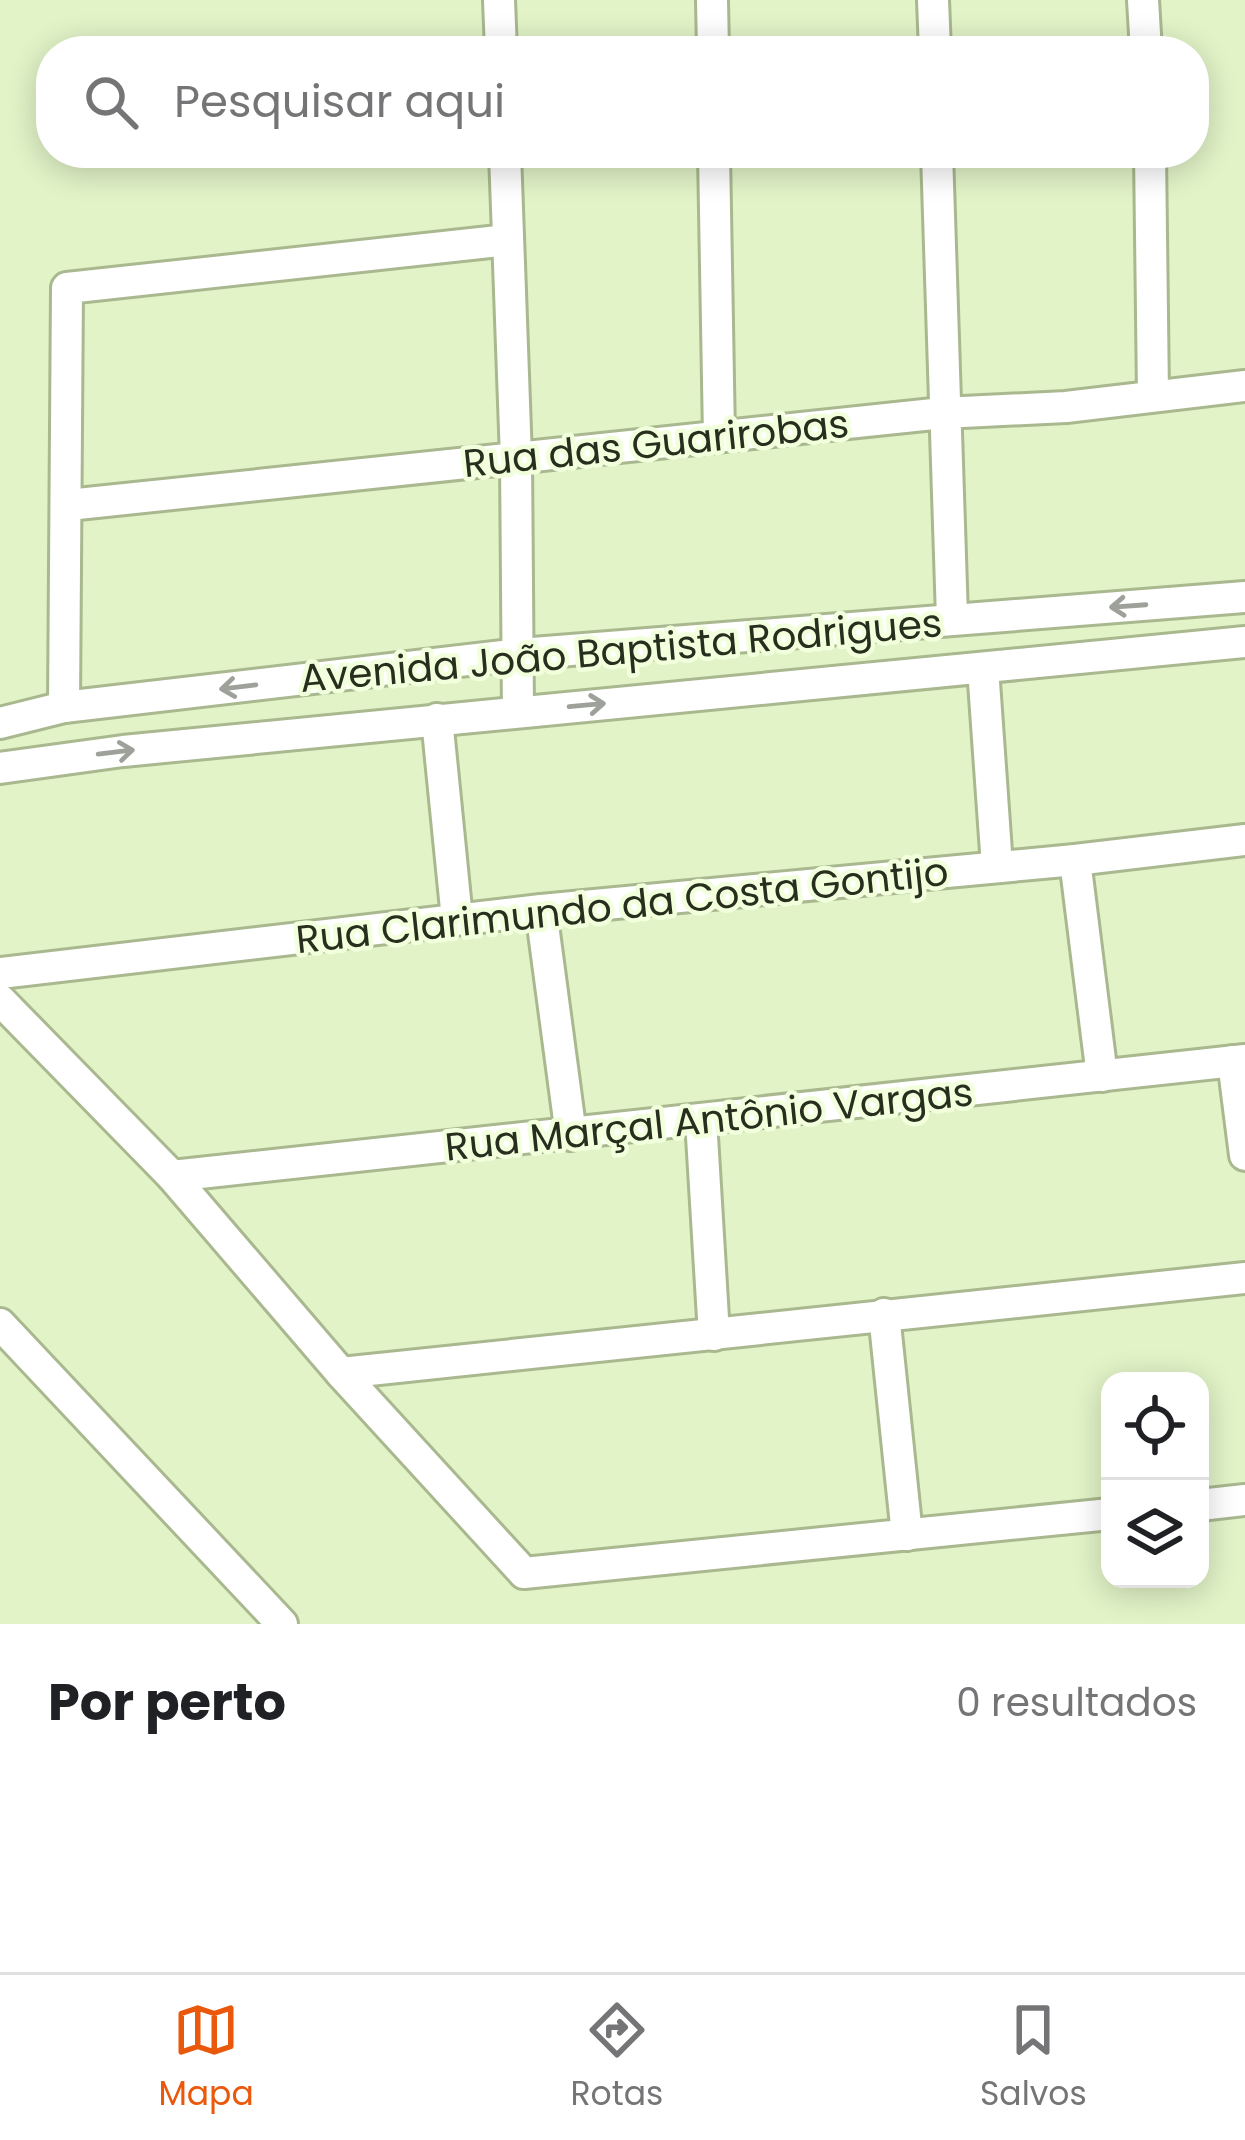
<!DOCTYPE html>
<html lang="pt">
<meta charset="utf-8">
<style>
:root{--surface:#fff;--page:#f6f6f6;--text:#202124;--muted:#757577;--line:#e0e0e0;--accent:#ea580c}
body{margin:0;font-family:Poppins,sans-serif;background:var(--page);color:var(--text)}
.controls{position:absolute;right:36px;bottom:36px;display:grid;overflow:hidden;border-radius:24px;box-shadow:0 6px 30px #0003}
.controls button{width:108px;height:108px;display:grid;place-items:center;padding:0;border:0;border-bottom:3px solid var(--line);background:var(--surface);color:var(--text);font:60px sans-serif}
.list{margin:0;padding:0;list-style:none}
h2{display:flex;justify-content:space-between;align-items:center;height:156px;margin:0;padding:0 48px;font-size:51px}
h2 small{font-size:39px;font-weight:400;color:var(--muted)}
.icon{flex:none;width:66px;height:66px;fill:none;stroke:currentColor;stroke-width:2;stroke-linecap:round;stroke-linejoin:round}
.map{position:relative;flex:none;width:1245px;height:1624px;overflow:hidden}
.search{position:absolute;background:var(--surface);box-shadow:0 6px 30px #0003;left:36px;right:36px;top:36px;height:132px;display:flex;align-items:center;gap:30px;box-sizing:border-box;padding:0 42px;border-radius:48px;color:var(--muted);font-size:45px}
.sheet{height:348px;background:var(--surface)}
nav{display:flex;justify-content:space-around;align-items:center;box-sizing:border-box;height:168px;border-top:3px solid var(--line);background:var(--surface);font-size:33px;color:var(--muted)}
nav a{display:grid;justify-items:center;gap:6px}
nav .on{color:var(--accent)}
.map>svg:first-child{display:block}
</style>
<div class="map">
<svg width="1245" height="1624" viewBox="0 0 1245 1624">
<rect width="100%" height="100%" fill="#e2f3c7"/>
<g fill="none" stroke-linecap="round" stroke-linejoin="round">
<g stroke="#a9b88f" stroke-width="36">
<g id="minor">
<path d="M499 0 501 51"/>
<path d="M712 0 713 51"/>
<path d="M933 0 935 51"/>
<path d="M1143 0 1146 51"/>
<path d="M505 153 516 458 518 711"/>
<path d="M714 153 719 437"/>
<path d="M937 153 952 618"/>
<path d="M1150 153 1153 395"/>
<path d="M68 505 943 413 1066 407 1245 386"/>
<path d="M983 668 997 866"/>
<path d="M64 707 67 288 508 240"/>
<path d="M437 719 457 919"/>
<path d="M0 723 64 707 520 654 1245 597"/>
<path d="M0 768 123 751 1245 642"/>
<path d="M1075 860 1102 1076"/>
<path d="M541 910 571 1135"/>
<path d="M0 973 541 910 1075 860 1245 840"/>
<path d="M0 1000 172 1176 341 1373 524 1573 1110 1514"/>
<path d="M1233 1061 1245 1155"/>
<path d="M701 1120 714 1335"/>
<path d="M172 1176 1245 1060"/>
<path d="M884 1314 907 1535"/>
<path d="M0 1324 282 1624"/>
<path d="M341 1373 1245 1278"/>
<path d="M1200 1505 1245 1500"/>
</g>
</g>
<use href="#minor" stroke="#fff" stroke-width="30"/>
</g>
<defs><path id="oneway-shaft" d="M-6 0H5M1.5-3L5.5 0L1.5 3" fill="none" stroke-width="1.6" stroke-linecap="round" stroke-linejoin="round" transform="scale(3)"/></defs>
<g stroke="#9ea19a">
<use href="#oneway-shaft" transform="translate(1128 606) rotate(176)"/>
<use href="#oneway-shaft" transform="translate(238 687) rotate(173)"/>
<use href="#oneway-shaft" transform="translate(587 705) rotate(-5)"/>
<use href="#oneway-shaft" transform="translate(116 752) rotate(-7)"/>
</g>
<g text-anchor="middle" stroke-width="9" stroke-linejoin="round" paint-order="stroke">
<g font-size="39" fill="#282e1e" stroke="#f1ffdc">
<text transform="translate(656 443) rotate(-6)" y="14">Rua das Guarirobas</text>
<text transform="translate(621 650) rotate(-5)" y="14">Avenida João Baptista Rodrigues</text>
<text transform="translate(622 905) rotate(-6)" y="14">Rua Clarimundo da Costa Gontijo</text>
<text transform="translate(709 1119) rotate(-6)" y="14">Rua Marçal Antônio Vargas</text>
</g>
</g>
</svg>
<div class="controls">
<button><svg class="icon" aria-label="locate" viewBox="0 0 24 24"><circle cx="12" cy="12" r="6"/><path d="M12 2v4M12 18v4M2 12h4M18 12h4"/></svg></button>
<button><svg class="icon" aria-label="layers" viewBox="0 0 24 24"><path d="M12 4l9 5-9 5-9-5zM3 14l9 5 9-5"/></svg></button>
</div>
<div class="search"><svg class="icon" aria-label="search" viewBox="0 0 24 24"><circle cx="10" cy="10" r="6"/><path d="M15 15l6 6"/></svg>Pesquisar aqui</div>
</div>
<section class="sheet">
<h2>Por perto<small>0 resultados</small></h2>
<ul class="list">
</ul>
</section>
<nav>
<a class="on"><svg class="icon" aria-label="map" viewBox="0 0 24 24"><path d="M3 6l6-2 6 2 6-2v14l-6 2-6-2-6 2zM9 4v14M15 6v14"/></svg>Mapa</a>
<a><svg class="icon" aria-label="directions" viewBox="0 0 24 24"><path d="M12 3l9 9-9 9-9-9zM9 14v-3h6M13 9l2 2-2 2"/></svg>Rotas</a>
<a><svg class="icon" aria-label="saved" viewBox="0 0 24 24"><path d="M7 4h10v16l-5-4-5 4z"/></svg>Salvos</a>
</nav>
